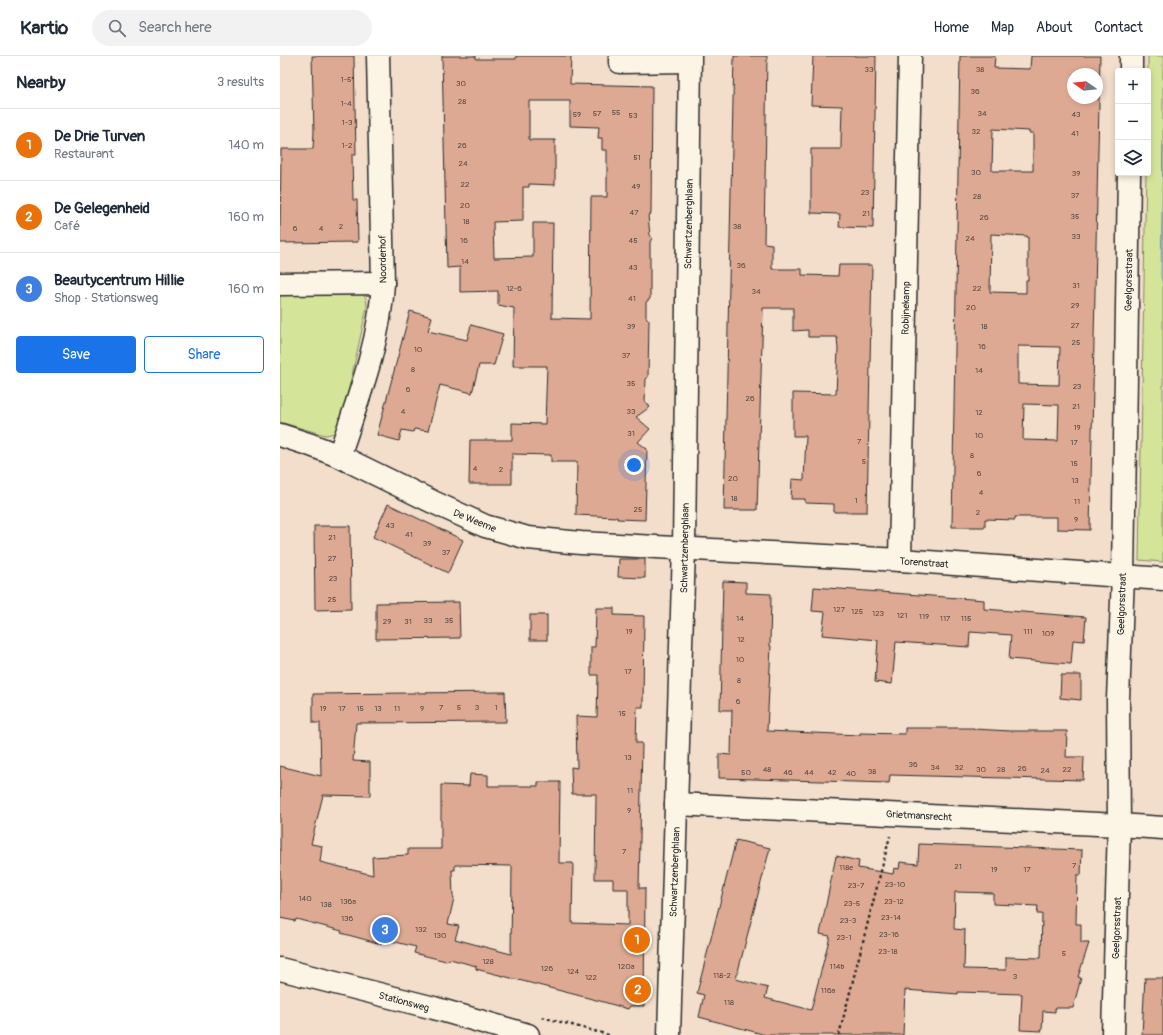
<!DOCTYPE html>
<meta charset="utf-8">
<style>
:root{--surface:#fff;--page:#f2f2f3;--text:#1f2937;--muted:#747a83;--line:#e0e1e3;--accent:#1a73e8}
body{margin:0;font-family:Pangolin,sans-serif;background:var(--page);color:var(--text)}
.controls{position:absolute;right:12px;top:12px;display:grid;overflow:hidden;border-radius:4px;box-shadow:0 2px 6px #0003}
.controls button{width:36px;height:36px;display:grid;place-items:center;padding:0;border:0;border-bottom:1px solid var(--line);background:var(--surface);color:var(--text);font:20px sans-serif}
.compass{position:absolute;left:787px;top:12px;width:36px;height:36px;border-radius:50%;background:var(--surface);box-shadow:0 2px 6px #0003;rotate:285deg}
.you{position:absolute;left:354px;top:409px;width:14px;height:14px;margin:-10px;border:3px solid #fff;border-radius:50%;background:#1a73e8;box-shadow:0 0 0 6px #1a73e833}
.badge{display:grid;place-items:center;width:26px;height:26px;border-radius:50%;background:var(--accent);color:#fff;font-size:13px;font-weight:700}
.pin{position:absolute;translate:-50% -50%;border:2px solid #fff;box-shadow:0 1px 4px #0006}
.list{margin:0;padding:0;list-style:none}
h2{display:flex;justify-content:space-between;align-items:center;height:52px;margin:0;padding:0 16px;font-size:17px}
h2 small{font-size:13px;font-weight:400;color:var(--muted)}
.list li{display:grid;grid-template-columns:26px 1fr auto;gap:12px;align-items:center;box-sizing:border-box;height:72px;padding:0 16px;border-top:1px solid var(--line)}
.list b{display:block;font-size:15px;white-space:nowrap}
.list p{margin:0;font-size:13px;white-space:nowrap;color:var(--muted)}
.list em{font-size:13px;font-style:normal;color:var(--muted)}
.actions{display:flex;gap:8px;padding:12px 16px}
.actions a{flex:1;padding:9px 0;border:1px solid var(--accent);border-radius:4px;text-align:center;font-size:14px;color:var(--accent)}
.actions .main{background:var(--accent);color:#fff}
.icon{flex:none;width:22px;height:22px;fill:none;stroke:currentColor;stroke-width:2;stroke-linecap:round;stroke-linejoin:round}
.map{position:relative;flex:none;width:883px;height:979px;overflow:hidden}
header{display:flex;align-items:center;gap:24px;box-sizing:border-box;height:56px;padding:0 20px;background:var(--surface);border-bottom:1px solid var(--line)}
header strong{font-size:19px}
nav{display:flex;gap:22px;margin-inline-start:auto;font-size:14px}
.search{width:280px;height:36px;background:var(--page);display:flex;align-items:center;gap:10px;box-sizing:border-box;padding:0 14px;border-radius:22px;color:var(--muted);font-size:15px}
main{display:flex}
aside{flex:1;background:var(--surface)}
.map>svg:first-child{display:block}
</style>
<header>
<strong>Kartio</strong>
<div class="search"><svg class="icon" aria-label="search" viewBox="0 0 24 24"><circle cx="10" cy="10" r="6"/><path d="M15 15l6 6"/></svg>Search here</div>
<nav><a>Home</a><a>Map</a><a>About</a><a>Contact</a></nav>
</header>
<main>
<aside>
<h2>Nearby<small>3 results</small></h2>
<ul class="list">
<li><span class="badge" style="background:#e8710a">1</span><div><b>De Drie Turven</b><p>Restaurant</p></div><em>140 m</em></li>
<li><span class="badge" style="background:#e8710a">2</span><div><b>De Gelegenheid</b><p>Café</p></div><em>160 m</em></li>
<li><span class="badge" style="background:#3f7fe0">3</span><div><b>Beautycentrum Hillie</b><p>Shop · Stationsweg</p></div><em>160 m</em></li>
</ul>
<div class="actions"><a class="main">Save</a><a>Share</a></div>
</aside>
<div class="map">
<svg width="883" height="979" viewBox="0 0 883 979">
<rect width="100%" height="100%" fill="#f3decc"/>
<filter id="ink" filterUnits="userSpaceOnUse"><feTurbulence type="fractalNoise" baseFrequency=".025" numOctaves="2"/><feDisplacementMap in="SourceGraphic" scale="8" xChannelSelector="R" yChannelSelector="G"/><feConvolveMatrix kernelMatrix="1 2 1 2 8 2 1 2 1" color-interpolation-filters="sRGB"/></filter>
<g filter="url(#ink)">
<g fill="#d4e599" stroke="#808862">
<path d="M868 0H883V506L859 504 866 117H868Z"/>
<path d="M81 236 86 242 87 251 61 368C58 376 54 378 45 379L0 366V238Z"/>
</g>
<path fill="#acd5f7" stroke="#7891a5" d="M883 89V229L881 220Z"/>
<g fill="#dea992" stroke="#2b2b2b" fill-rule="evenodd">
<path d="M32 0H74L76 99H72L73 144H77L78 186 0 187 1 93H33L34 75Z"/>
<path d="M162 0H196V3H236V0H291L290 28 372 30 371 158 368 160 370 179 372 182 370 186V243L366 246V261L369 264 368 321 366 323 365 345 370 351 356 361 370 373 358 386 367 393 365 464 337 463V461L296 459 297 406H271V399L232 398V428H189L190 384H232V367L265 368 267 310H233L234 252 218 249V235L180 236V211L167 212ZM249 45H290V70L319 71 318 82H322V94H327V141H311L310 263 272 262 273 167H253V201L214 202 213 166 243 165V131H249V128L275 129V84H249Z"/>
<path d="M454 0H487L484 187 492 188V213H522V219L558 220 559 209H592L587 456H554V448L525 447V443H511L512 423 524 424 526 380H513V337L556 338 558 293 557 281H528V274L513 275V252H483L477 454H444Z"/>
<path d="M533 0H596L593 172 559 171 560 158 531 157V93H561V85L562 50 531 49Z"/>
<path d="M680 0H715L714 12 750 13 751 0H820L810 474 777 473V461H735V464L705 463V471H672ZM793 18H817V42H793ZM713 73 749 75V77H753V115H712ZM711 178 747 180V181H748V224H746V237L710 236ZM738 290 780 291 779 329 738 328ZM744 348 779 349 778 385 743 384Z"/>
<path d="M130 255 152 261 148 275 187 284 191 269 223 278 214 309H199L192 337 160 329 148 375 134 373 133 376 122 374 119 385 97 379Z"/>
<path d="M108 448 183 484 168 517 93 481Z"/>
<path d="M34 470H70L71 553 35 554Z"/>
<path d="M339 503H365V522L338 521Z"/>
<path d="M443 525 466 526V537L491 538 490 590H491L487 675 580 679V677L625 678V672H694V673L730 675H787L786 701H804L803 724 610 719 609 727 439 722V698L451 699 452 654H440Z"/>
<path d="M534 531 704 544V553L806 561 804 585 793 584 791 608 729 603 731 579 690 576 689 591 616 586 612 628 595 626 598 584 542 579 545 556 532 555Z"/>
<path d="M179 546 180 582 96 583V547Z"/>
<path d="M316 552H334V559L364 560 363 651H357L356 687H362L359 832H365L364 950H350L348 953 320 945 196 913V910L170 903 166 905 134 897 136 891 103 883 101 888 61 877 62 875 16 863 15 865 0 862V710L41 720 40 667H33V638L225 636 226 666 76 667 73 705 90 706V740L43 739 31 788 42 790 40 806 93 819 92 801 128 799V793H161V729L189 730 190 718 208 719V730H258V726H280L279 807H293L292 867 348 869V833H333V823H315L316 738H292L291 711 297 712 296 660 317 661 318 619H311V591H315ZM175 809 232 810 231 898 175 883 179 870 168 868 174 842 173 840 172 814H175Z"/>
<rect x="250" y="559" width="17" height="25"/>
<path d="M781 619H801V644L780 642Z"/>
<path d="M456 784 490 792 456 923 488 932 485 942 531 954 550 880 540 878 556 800 579 805 578 812 613 818 614 812 619 813 620 806 638 808 639 788 802 794 801 819H797L796 868H801V887H809L798 921 801 922 793 952H775V956L763 955 762 975 740 974 742 938 678 936V938L625 934 623 979H486L419 961 424 939 417 937ZM675 836 713 837V848L758 850 757 858H762L761 902 726 901V914L684 913 685 874 674 873Z"/>
<path d="M865 922H883V979H862Z"/>
</g>
<g fill="none" stroke-linecap="round" stroke-linejoin="round">
<g stroke="#2b2b2b" stroke-width="25">
<g id="minor">
<path d="M340 0V6L409 5"/>
<path d="M851 15V0"/>
<path d="M0 228 103 227"/>
<path d="M0 379 31 389 59 400 153 446 205 470 248 482 301 487 620 504 883 523"/>
<path d="M59 400C78 343 100 287 103 227L98 0"/>
<path d="M620 504 630 0"/>
<path d="M396 748 839 769 883 772"/>
<path d="M389 979 404 492 410 0"/>
<path d="M833 979 839 769 838 643 843 520 849 117"/>
</g>
</g>
<g stroke="#2b2b2b" stroke-width="25">
<path id="tertiary" d="M0 913 154 952 248 979"/>
</g>
<g stroke="#2b2b2b" stroke-width="2.5" stroke-dasharray="3 3" stroke-linecap="butt">
<path d="M262 961 329 979"/>
<path d="M559 979 610 780"/>
</g>
<use href="#minor" stroke="#fcf5e5" stroke-width="22"/>
<use href="#tertiary" stroke="#fcf5e5" stroke-width="22"/>
</g>
</g>
<g text-anchor="middle" stroke-width="3.5" stroke-linejoin="round" paint-order="stroke">
<g font-size="8" fill="#584a45">
<text x="589" y="16">33</text>
<text x="700" y="16">38</text>
<text x="66" y="26">1-5</text>
<text x="181" y="30">30</text>
<text x="695" y="38">36</text>
<text x="182" y="48">28</text>
<text x="66" y="50">1-4</text>
<text x="336" y="59">55</text>
<text x="317" y="60">57</text>
<text x="702" y="60">34</text>
<text x="297" y="61">59</text>
<text x="796" y="61">43</text>
<text x="353" y="62">53</text>
<text x="67" y="69">1-3</text>
<text x="696" y="78">32</text>
<text x="795" y="80">41</text>
<text x="67" y="92">1-2</text>
<text x="182" y="92">26</text>
<text x="357" y="104">51</text>
<text x="183" y="110">24</text>
<text x="696" y="119">30</text>
<text x="796" y="120">39</text>
<text x="185" y="131">22</text>
<text x="356" y="133">49</text>
<text x="585" y="139">23</text>
<text x="795" y="142">37</text>
<text x="697" y="143">28</text>
<text x="185" y="152">20</text>
<text x="354" y="159">47</text>
<text x="586" y="160">21</text>
<text x="795" y="163">35</text>
<text x="704" y="164">26</text>
<text x="186" y="168">18</text>
<text x="61" y="173">2</text>
<text x="457" y="173">38</text>
<text x="15" y="175">6</text>
<text x="41" y="175">4</text>
<text x="796" y="183">33</text>
<text x="690" y="185">24</text>
<text x="184" y="187">16</text>
<text x="353" y="187">45</text>
<text x="185" y="208">14</text>
<text x="461" y="212">36</text>
<text x="353" y="214">43</text>
<text x="796" y="232">31</text>
<text x="234" y="235">12-6</text>
<text x="697" y="235">22</text>
<text x="476" y="238">34</text>
<text x="352" y="245">41</text>
<text x="795" y="252">29</text>
<text x="691" y="254">20</text>
<text x="795" y="272">27</text>
<text x="351" y="273">39</text>
<text x="704" y="273">18</text>
<text x="796" y="289">25</text>
<text x="702" y="293">16</text>
<text x="138" y="296">10</text>
<text x="346" y="302">37</text>
<text x="133" y="316">8</text>
<text x="699" y="317">14</text>
<text x="351" y="330">35</text>
<text x="797" y="333">23</text>
<text x="128" y="336">6</text>
<text x="470" y="345">26</text>
<text x="796" y="353">21</text>
<text x="123" y="358">4</text>
<text x="351" y="358">33</text>
<text x="699" y="359">12</text>
<text x="797" y="374">19</text>
<text x="351" y="380">31</text>
<text x="699" y="382">10</text>
<text x="579" y="388">7</text>
<text x="794" y="389">17</text>
<text x="692" y="402">8</text>
<text x="584" y="408">5</text>
<text x="794" y="410">15</text>
<text x="195" y="415">4</text>
<text x="221" y="416">2</text>
<text x="699" y="420">6</text>
<text x="453" y="425">20</text>
<text x="795" y="427">13</text>
<text x="701" y="439">4</text>
<text x="454" y="445">18</text>
<text x="576" y="447">1</text>
<text x="797" y="448">11</text>
<text x="358" y="456">25</text>
<text x="698" y="459">2</text>
<text x="796" y="466">9</text>
<text x="110" y="472">43</text>
<text x="129" y="481">41</text>
<text x="52" y="484">21</text>
<text x="147" y="490">39</text>
<text x="166" y="499">37</text>
<text x="52" y="505">27</text>
<text x="53" y="525">23</text>
<text x="52" y="546">25</text>
<text x="559" y="556">127</text>
<text x="577" y="558">125</text>
<text x="598" y="560">123</text>
<text x="622" y="562">121</text>
<text x="644" y="563">119</text>
<text x="460" y="565">14</text>
<text x="665" y="565">117</text>
<text x="686" y="565">115</text>
<text x="148" y="567">33</text>
<text x="169" y="567">35</text>
<text x="107" y="568">29</text>
<text x="128" y="568">31</text>
<text x="349" y="578">19</text>
<text x="748" y="578">111</text>
<text x="768" y="580">109</text>
<text x="461" y="586">12</text>
<text x="460" y="606">10</text>
<text x="348" y="618">17</text>
<text x="459" y="627">8</text>
<text x="458" y="648">6</text>
<text x="161" y="654">7</text>
<text x="179" y="654">5</text>
<text x="197" y="654">3</text>
<text x="216" y="654">1</text>
<text x="43" y="655">19</text>
<text x="62" y="655">17</text>
<text x="80" y="655">15</text>
<text x="98" y="655">13</text>
<text x="117" y="655">11</text>
<text x="142" y="655">9</text>
<text x="342" y="660">15</text>
<text x="348" y="704">13</text>
<text x="633" y="711">36</text>
<text x="655" y="714">34</text>
<text x="679" y="714">32</text>
<text x="742" y="715">26</text>
<text x="487" y="716">48</text>
<text x="701" y="716">30</text>
<text x="721" y="716">28</text>
<text x="787" y="716">22</text>
<text x="765" y="717">24</text>
<text x="592" y="718">38</text>
<text x="466" y="719">50</text>
<text x="508" y="719">46</text>
<text x="529" y="719">44</text>
<text x="552" y="719">42</text>
<text x="571" y="720">40</text>
<text x="350" y="737">11</text>
<text x="349" y="757">9</text>
<text x="344" y="798">7</text>
<text x="794" y="812">7</text>
<text x="678" y="813">21</text>
<text x="566" y="814">118e</text>
<text x="714" y="816">19</text>
<text x="747" y="816">17</text>
<text x="615" y="831">23-10</text>
<text x="576" y="832">23-7</text>
<text x="25" y="845">140</text>
<text x="68" y="848">136a</text>
<text x="614" y="848">23-12</text>
<text x="572" y="850">23-5</text>
<text x="46" y="851">138</text>
<text x="611" y="864">23-14</text>
<text x="67" y="865">136</text>
<text x="568" y="867">23-3</text>
<text x="141" y="876">132</text>
<text x="609" y="881">23-16</text>
<text x="160" y="882">130</text>
<text x="564" y="884">23-1</text>
<text x="608" y="898">23-18</text>
<text x="784" y="900">5</text>
<text x="208" y="908">128</text>
<text x="346" y="913">120a</text>
<text x="557" y="913">114b</text>
<text x="267" y="915">126</text>
<text x="293" y="918">124</text>
<text x="442" y="922">118-2</text>
<text x="735" y="923">3</text>
<text x="311" y="924">122</text>
<text x="548" y="937">116a</text>
<text x="449" y="949">118</text>
</g>
<g font-size="10" fill="#2b2b2b" stroke="#fcf5e5">
<text transform="translate(408 168) rotate(-89)" y="4">Schwartzenberghlaan</text>
<text transform="translate(102 203) rotate(-91)" y="4">Noorderhof</text>
<text transform="translate(848 224) rotate(-89)" y="4">Geelgorsstraat</text>
<text transform="translate(625 252) rotate(-89)" y="4">Robijnekamp</text>
<text transform="translate(195 464) rotate(22)" y="4">De Weeme</text>
<text transform="translate(404 492) rotate(-89)" y="4">Schwartzenberghlaan</text>
<text transform="translate(644 506) rotate(4)" y="4">Torenstraat</text>
<text transform="translate(841 548) rotate(-88)" y="4">Geelgorsstraat</text>
<text transform="translate(639 759) rotate(3)" y="4">Grietmansrecht</text>
<text transform="translate(394 816) rotate(-88)" y="4">Schwartzenberghlaan</text>
<text transform="translate(836 872) rotate(-88)" y="4">Geelgorsstraat</text>
<text transform="translate(124 945) rotate(15)" y="4">Stationsweg</text>
</g>
</g>
</svg>
<div class="controls">
<button>+</button>
<button>−</button>
<button><svg class="icon" aria-label="layers" viewBox="0 0 24 24"><path d="M12 4l9 5-9 5-9-5zM3 14l9 5 9-5"/></svg></button>
</div>
<svg class="compass" viewBox="-18 -18 36 36"><path d="M0-13l5 13h-10z" fill="#e53935"/><path d="M0 13l5-13h-10z" fill="#747a83"/></svg>
<div class="you"></div>
<div class="pin badge" style="left:357px;top:884px;background:#e8710a">1</div>
<div class="pin badge" style="left:358px;top:934px;background:#e8710a">2</div>
<div class="pin badge" style="left:105px;top:874px;background:#3f7fe0">3</div>
</div>
</main>
